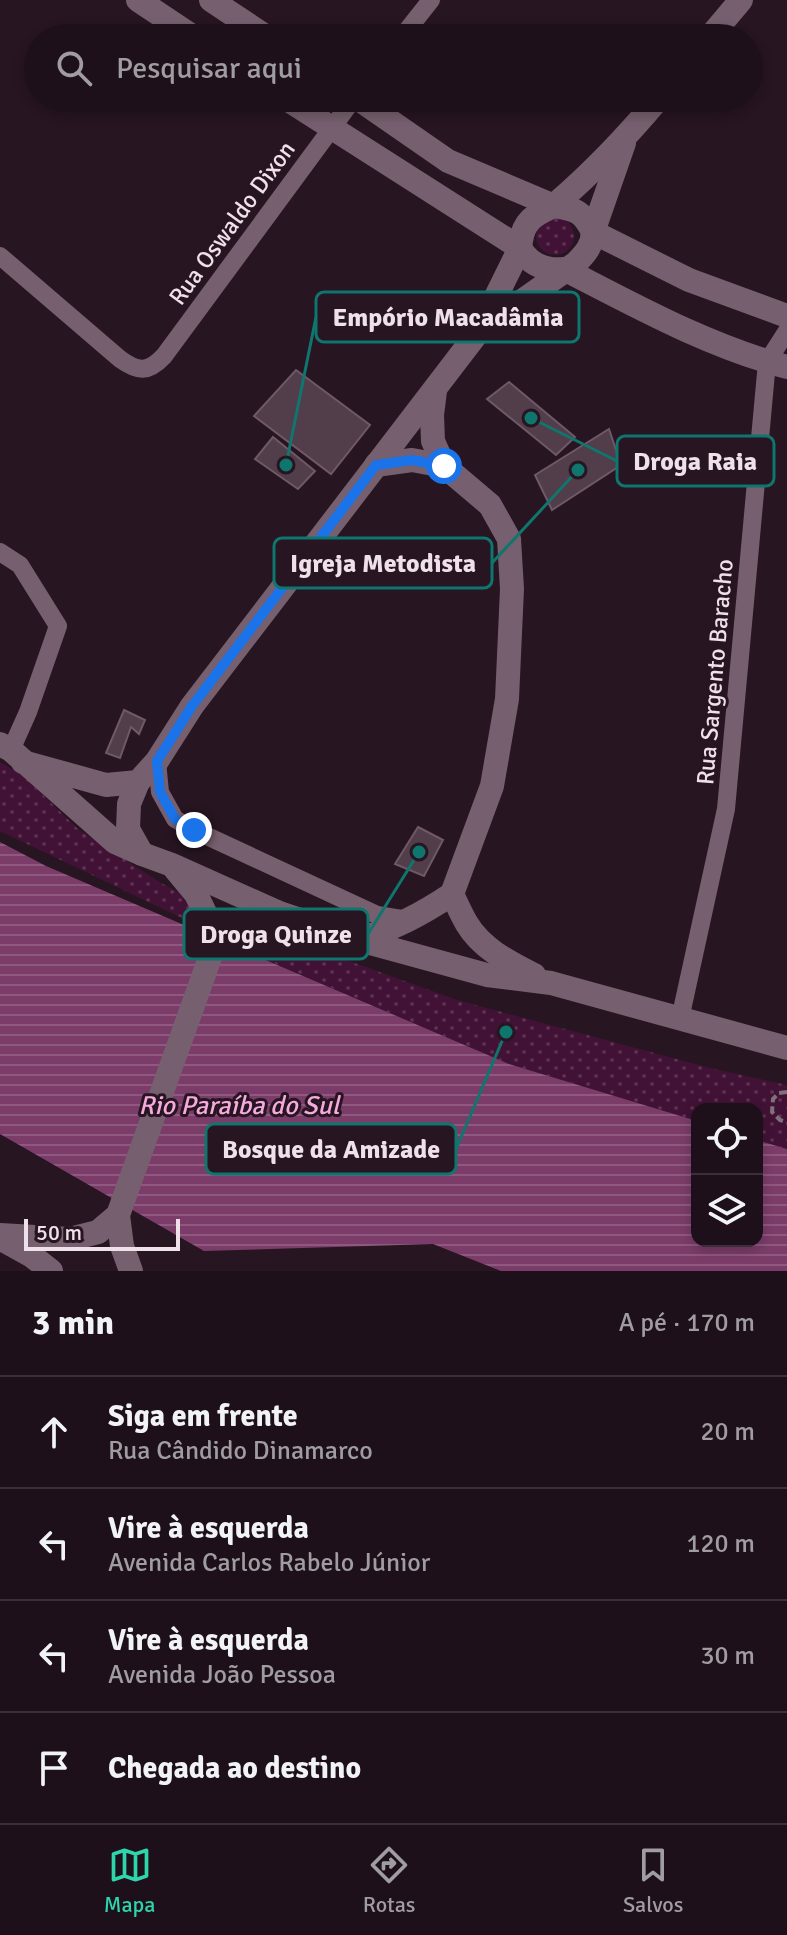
<!DOCTYPE html>
<html lang="pt">
<meta charset="utf-8">
<style>
:root{--surface:#1d101a;--page:#251923;--text:#f1f3f6;--muted:#a09da2;--line:#3b3039;--accent:#2ed4aa}
body{margin:0;font-family:Signika,sans-serif;background:var(--page);color:var(--text)}
.controls{position:absolute;right:24px;bottom:24px;display:grid;overflow:hidden;border-radius:16px;box-shadow:0 4px 12px #0003}
.controls button{width:72px;height:72px;display:grid;place-items:center;padding:0;border:0;border-bottom:2px solid var(--line);background:var(--surface);color:var(--text);font:40px sans-serif}
.scale{position:absolute;left:24px;bottom:20px;width:156px;box-sizing:border-box;padding-left:8px;border:4px solid #efe1ea;border-top:0;font-size:22px;line-height:28px;white-space:nowrap;color:#efe1ea;-webkit-text-stroke:6px #271522;paint-order:stroke}
.stop{position:absolute;width:24px;height:24px;margin:-18px;border:6px solid #1a73e8;border-radius:50%;background:#fff}
.stop.end{background:#1a73e8;border-color:#fff;box-shadow:0 2px 8px #0008}
.list{margin:0;padding:0;list-style:none}
h2{display:flex;justify-content:space-between;align-items:center;height:104px;margin:0;padding:0 32px;font-size:34px}
h2 small{font-size:26px;font-weight:400;color:var(--muted)}
.list li{display:grid;grid-template-columns:52px 1fr auto;gap:24px;align-items:center;box-sizing:border-box;height:112px;padding:0 32px;border-top:2px solid var(--line)}
.list b{display:block;font-size:30px;white-space:nowrap}
.list p{margin:0;font-size:26px;white-space:nowrap;color:var(--muted)}
.list em{font-size:26px;font-style:normal;color:var(--muted)}
.icon{flex:none;width:44px;height:44px;fill:none;stroke:currentColor;stroke-width:2;stroke-linecap:round;stroke-linejoin:round}
.map{position:relative;flex:none;width:787px;height:1271px;overflow:hidden}
.search{position:absolute;background:var(--surface);box-shadow:0 4px 12px #0003;left:24px;right:24px;top:24px;height:88px;display:flex;align-items:center;gap:20px;box-sizing:border-box;padding:0 28px;border-radius:44px;color:var(--muted);font-size:30px}
.sheet{height:552px;background:var(--surface)}
nav{display:flex;justify-content:space-around;align-items:center;box-sizing:border-box;height:112px;border-top:2px solid var(--line);background:var(--surface);font-size:22px;color:var(--muted)}
nav a{display:grid;justify-items:center;gap:4px}
nav .on{color:var(--accent)}
.map>svg:first-child{display:block}
</style>
<div class="map">
<svg width="787" height="1271" viewBox="0 0 787 1271">
<defs>
<pattern id="park-dots" width="8" height="8" patternUnits="userSpaceOnUse" patternTransform="scale(2)"><rect width="8" height="8" fill="#411235"/><path d="M2 2h.1M6 6h.1" fill="none" stroke="#5d3452" stroke-width="1.8" stroke-linecap="round"/></pattern>
<pattern id="water-rules" width="6" height="5" patternUnits="userSpaceOnUse" patternTransform="scale(2)"><rect width="6" height="5" fill="#7b3c69"/><path d="M0 2.5h6" fill="none" stroke="#8e587f"/></pattern>
</defs>
<rect width="100%" height="100%" fill="#271522"/>
<g fill="url(#park-dots)">
<circle cx="555" cy="236" r="19"/>
<path d="M0 762 22 775 78 829 161 883 192 899 186 920 0 831Z"/>
<path d="M277 935 457 1000 710 1068 787 1085V1149L757 1140V1109H697V1121L509 1064 241 949 257 937Z"/>
</g>
<path fill="url(#water-rules)" d="M0 842 46 866 509 1064 697 1121V1241H757V1140L787 1149V1271H501L433 1244 204 1251 0 1134Z"/>
<g fill="#523d4b" stroke="#6f5867" stroke-width="2">
<path d="M296 370 370 425 331 474 254 416Z"/>
<path d="M509 382 575 437 556 455 487 399Z"/>
<path d="M609 429 621 465 552 510 535 475Z"/>
<path d="M273 437 315 471 298 489 255 459Z"/>
<path d="M124 710 145 720 139 734 131 727 120 758 106 753Z"/>
<path d="M418 827 443 840 424 876 395 864Z"/>
</g>
<g fill="none" stroke-linecap="round" stroke-linejoin="round">
<path stroke="#80707b" stroke-width="4" stroke-dasharray="8 4" stroke-linecap="butt" d="M787 1092 779 1093 773 1099 772 1112 780 1120 787 1122"/>
<g stroke="#765f6e" stroke-width="18">
<path d="M401 38 431 0"/>
<path d="M0 256 120 359C138 372 148 373 164 356L354 98"/>
<path d="M0 552 20 565 58 626 28 712 11 750"/>
<path d="M157 761 160 792 175 819 194 830 377 915 408 920"/>
<path d="M680 1019 726 809 767 362 787 331"/>
</g>
<g stroke="#765f6e" stroke-width="24">
<path d="M138 0 195 38"/>
<path d="M211 0 268 38"/>
<path d="M709 38 741 0"/>
<path d="M285 98 520 248C530 265 545 271 564 269 636 306 708 346 787 367"/>
<path d="M357 98 448 161 554 206C576 209 583 212 593 232L689 280 787 316"/>
<path d="M481 330 576 263C586 253 592 246 593 232L624 143"/>
<path d="M435 391 432 415 433 441 444 466"/>
<path d="M376 465 412 460 444 466 490 505 509 539 512 589 507 699 492 786 452 894"/>
<path d="M0 744 11 750 115 842 142 854 172 865 277 912 359 940 487 975 551 983 787 1048"/>
<path d="M23 762 106 785 138 782 157 761 192 706 479 331 520 248C521 239 522 231 527 224 535 212 548 211 558 202 595 170 628 135 659 98"/>
<path d="M138 782 129 804 128 829 142 854"/>
<path d="M176 870 196 894 217 938"/>
<path d="M452 894C457 904 461 914 467 924 482 949 509 962 534 975"/>
<path d="M217 938C238 922 252 917 277 912"/>
<path d="M359 940C396 927 419 916 452 894"/>
<path d="M0 1235 70 1239 98 1232 118 1215"/>
<path d="M3 1240 32 1256 51 1271"/>
<path d="M131 1271 122 1246 118 1215 217 938"/>
</g>
</g>
<g fill="none" stroke-linecap="round" stroke-linejoin="round">
<path stroke="#1a73e8" stroke-width="10" d="M194 830 175 819 160 792 157 761 192 706 376 465 412 460 444 466"/>
</g>
<g text-anchor="middle" stroke-width="6" stroke-linejoin="round" paint-order="stroke">
<g font-size="24" fill="#efe1ea" stroke="#271522">
<text transform="translate(232 223) rotate(-54)" y="8">Rua Oswaldo Dixon</text>
<text transform="translate(715 672) rotate(-85)" y="8">Rua Sargento Baracho</text>
</g>
<g font-size="26" font-style="italic" fill="#f5aadd" stroke="#271522">
<text x="239" y="1114">Rio Paraíba do Sul</text>
</g>
</g>
<path fill="none" stroke="#0f766e" stroke-width="3" d="M286 465L316 317M531 418L617 461M578 470L492 563M419 852L368 934M506 1032L456 1149"/>
<g fill="#0f766e" stroke="#271522" stroke-width="3">
<circle cx="286" cy="465" r="8"/>
<circle cx="531" cy="418" r="8"/>
<circle cx="578" cy="470" r="8"/>
<circle cx="419" cy="852" r="8"/>
<circle cx="506" cy="1032" r="8"/>
</g>
<g fill="#271522" stroke="#0f766e" stroke-width="3">
<rect x="316" y="292" width="263" height="50" rx="8"/>
<rect x="617" y="436" width="157" height="50" rx="8"/>
<rect x="274" y="538" width="218" height="50" rx="8"/>
<rect x="184" y="909" width="184" height="50" rx="8"/>
<rect x="206" y="1124" width="250" height="50" rx="8"/>
</g>
<g font-size="26" text-anchor="middle" font-weight="bold" fill="#efe1ea">
<text x="448" y="326">Empório Macadâmia</text>
<text x="695" y="470">Droga Raia</text>
<text x="383" y="572">Igreja Metodista</text>
<text x="276" y="943">Droga Quinze</text>
<text x="331" y="1158">Bosque da Amizade</text>
</g>
</svg>
<div class="controls">
<button><svg class="icon" aria-label="locate" viewBox="0 0 24 24"><circle cx="12" cy="12" r="6"/><path d="M12 2v4M12 18v4M2 12h4M18 12h4"/></svg></button>
<button><svg class="icon" aria-label="layers" viewBox="0 0 24 24"><path d="M12 4l9 5-9 5-9-5zM3 14l9 5 9-5"/></svg></button>
</div>
<div class="scale">50 m</div>
<div class="stop" style="left:444px;top:466px"></div>
<div class="stop end" style="left:194px;top:830px"></div>
<div class="search"><svg class="icon" aria-label="search" viewBox="0 0 24 24"><circle cx="10" cy="10" r="6"/><path d="M15 15l6 6"/></svg>Pesquisar aqui</div>
</div>
<section class="sheet">
<h2>3 min<small>A pé · 170 m</small></h2>
<ul class="list">
<li><svg class="icon" aria-label="ahead" viewBox="0 0 24 24"><path d="M12 20V5M6 11l6-6 6 6"/></svg><div><b>Siga em frente</b><p>Rua Cândido Dinamarco</p></div><em>20 m</em></li>
<li><svg class="icon" aria-label="left" viewBox="0 0 24 24"><path d="M17 20v-9H6M10 6l-5 5 5 5"/></svg><div><b>Vire à esquerda</b><p>Avenida Carlos Rabelo Júnior</p></div><em>120 m</em></li>
<li><svg class="icon" aria-label="left" viewBox="0 0 24 24"><path d="M17 20v-9H6M10 6l-5 5 5 5"/></svg><div><b>Vire à esquerda</b><p>Avenida João Pessoa</p></div><em>30 m</em></li>
<li><svg class="icon" aria-label="arrive" viewBox="0 0 24 24"><path d="M6 21V4h12l-3 4 3 4H6"/></svg><div><b>Chegada ao destino</b></div></li>
</ul>
</section>
<nav>
<a class="on"><svg class="icon" aria-label="map" viewBox="0 0 24 24"><path d="M3 6l6-2 6 2 6-2v14l-6 2-6-2-6 2zM9 4v14M15 6v14"/></svg>Mapa</a>
<a><svg class="icon" aria-label="directions" viewBox="0 0 24 24"><path d="M12 3l9 9-9 9-9-9zM9 14v-3h6M13 9l2 2-2 2"/></svg>Rotas</a>
<a><svg class="icon" aria-label="saved" viewBox="0 0 24 24"><path d="M7 4h10v16l-5-4-5 4z"/></svg>Salvos</a>
</nav>
